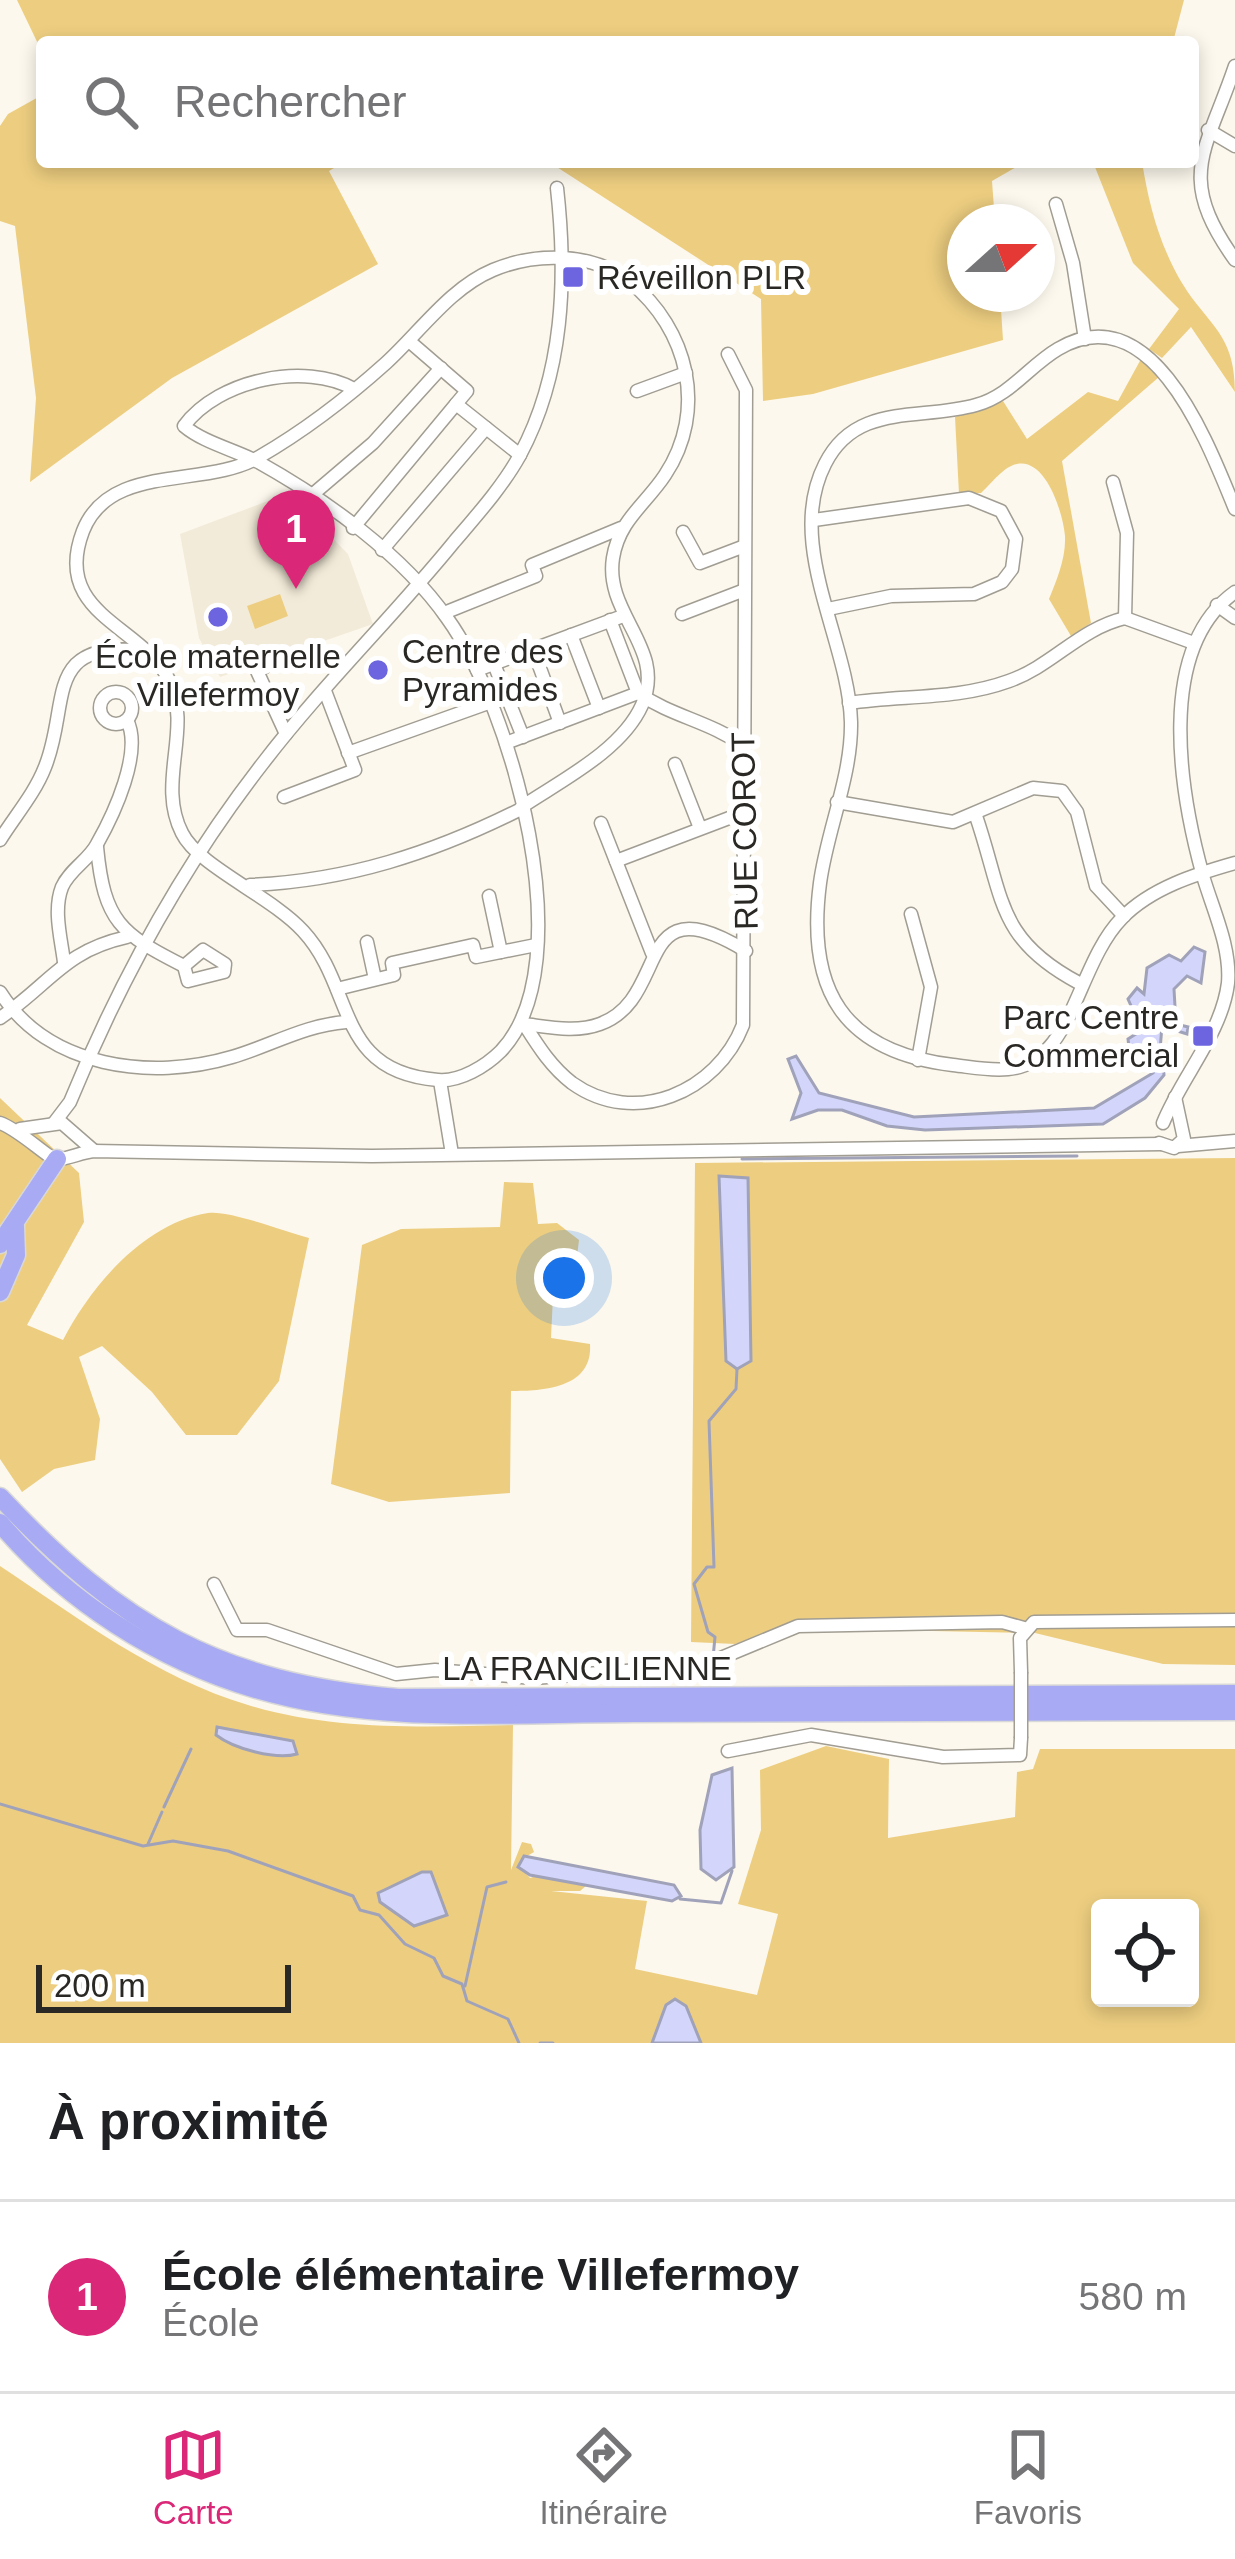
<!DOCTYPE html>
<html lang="fr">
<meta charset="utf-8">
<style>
:root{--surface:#fff;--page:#f6f6f6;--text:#202124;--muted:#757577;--line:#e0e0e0;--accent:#db2777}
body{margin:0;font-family:Helvetica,sans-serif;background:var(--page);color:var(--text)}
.controls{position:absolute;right:36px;bottom:36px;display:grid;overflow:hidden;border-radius:12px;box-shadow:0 6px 18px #0003}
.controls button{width:108px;height:108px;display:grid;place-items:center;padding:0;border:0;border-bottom:3px solid var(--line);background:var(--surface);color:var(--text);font:60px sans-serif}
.compass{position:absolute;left:947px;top:204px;width:108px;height:108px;border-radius:50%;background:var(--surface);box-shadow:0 6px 18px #0003;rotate:69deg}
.scale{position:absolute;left:36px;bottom:30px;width:255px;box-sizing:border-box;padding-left:12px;border:6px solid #2a2824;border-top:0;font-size:33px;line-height:42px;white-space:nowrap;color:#2a2824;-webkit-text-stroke:9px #fff;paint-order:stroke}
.you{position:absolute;left:564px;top:1278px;width:42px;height:42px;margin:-30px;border:9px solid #fff;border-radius:50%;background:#1a73e8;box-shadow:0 0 0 18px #1a73e833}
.badge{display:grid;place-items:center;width:78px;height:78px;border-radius:50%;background:var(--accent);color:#fff;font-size:39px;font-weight:700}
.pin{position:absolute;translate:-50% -99px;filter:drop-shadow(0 3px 6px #0008)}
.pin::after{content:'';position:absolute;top:63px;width:42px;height:36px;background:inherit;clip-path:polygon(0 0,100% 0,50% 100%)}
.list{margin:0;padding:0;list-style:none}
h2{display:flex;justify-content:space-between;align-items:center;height:156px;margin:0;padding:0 48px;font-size:51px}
h2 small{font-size:39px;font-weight:400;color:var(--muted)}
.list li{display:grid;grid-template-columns:78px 1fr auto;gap:36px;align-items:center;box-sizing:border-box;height:192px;padding:0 48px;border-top:3px solid var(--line)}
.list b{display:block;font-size:45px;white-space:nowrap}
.list p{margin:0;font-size:39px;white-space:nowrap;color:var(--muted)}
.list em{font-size:39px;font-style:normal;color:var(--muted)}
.icon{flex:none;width:66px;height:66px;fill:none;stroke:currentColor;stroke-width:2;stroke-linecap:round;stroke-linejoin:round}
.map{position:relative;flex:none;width:1235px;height:2043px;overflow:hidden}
.search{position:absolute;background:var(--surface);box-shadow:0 6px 18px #0003;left:36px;right:36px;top:36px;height:132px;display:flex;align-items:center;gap:30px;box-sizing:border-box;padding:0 42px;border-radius:12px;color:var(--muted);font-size:45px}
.sheet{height:348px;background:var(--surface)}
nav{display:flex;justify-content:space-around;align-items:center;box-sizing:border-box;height:168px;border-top:3px solid var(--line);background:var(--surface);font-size:33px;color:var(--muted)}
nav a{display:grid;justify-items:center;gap:6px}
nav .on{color:var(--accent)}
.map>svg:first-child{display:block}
</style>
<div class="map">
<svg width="1235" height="2043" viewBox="0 0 1235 2043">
<rect width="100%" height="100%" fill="#fcf8ed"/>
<path fill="#f3ebd9" d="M289 493 348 554 373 624 220 677 199 638 180 534Z"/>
<g fill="#edce80" fill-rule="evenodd">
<path d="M17 0H1184L1173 42H42V52Z"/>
<path d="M42 95V162H344L329 171 378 264 172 378 30 482 36 398 15 226 0 221V126L8 114Z"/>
<path d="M549 162H1025L992 181 995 222H965V294H1000L1003 340 813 394 763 401 761 299Z"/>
<path d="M1093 162H1142C1149 204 1158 240 1179 278 1206 325 1235 331 1235 392L1191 327 1162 358 1149 349 1179 309 1133 263Z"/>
<path d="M1141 359 1159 377 1062 461 1091 623 1071 636 1049 599C1057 579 1066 558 1065 536 1063 513 1046 458 1017 464 1004 466 991 484 981 493L959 494 955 417 1003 401 1027 439 1088 392 1118 401Z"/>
<path d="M280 594 288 616 255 629 247 606Z"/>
<path d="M0 1098 79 1173 84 1222 27 1325 63 1340C91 1286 144 1223 208 1213 230 1210 285 1232 309 1238L279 1381 237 1435H186L152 1392 102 1346 79 1357 100 1419 95 1460 54 1469 22 1492 0 1459Z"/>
<path d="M1235 1158V1665L1163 1664 1035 1633 784 1628 735 1644 691 1642 695 1163Z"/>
<path d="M504 1182 533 1183 538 1224 557 1223 579 1240 573 1289 553 1296 551 1338 590 1344C593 1388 544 1391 511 1391L510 1493 389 1502 331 1484 362 1245 401 1229 500 1227Z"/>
<path d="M0 1566C78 1618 157 1678 248 1705 333 1731 425 1727 513 1725L511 1870 522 1842 531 1844 534 1852 522 1859 521 1868 530 1878 547 1872 587 1885 580 1891H551L647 1901 635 1969 757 1995 778 1914 738 1904 761 1830 760 1770 826 1746 889 1759 888 1838 1015 1817 1017 1772 1033 1769 1040 1749H1235V2043H0ZM1100 1908H1190V1998H1100Z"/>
</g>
<g fill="#d3d6fa" stroke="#a0a2ba" stroke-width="3">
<path d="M1194 947 1205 952 1201 983 1187 976 1174 989 1176 1024 1188 1027 1187 1034 1162 1026 1160 1050 1129 1047 1128 1039 1153 1023 1137 1019 1128 999 1137 988 1144 994 1147 968 1169 955 1181 961Z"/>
<path d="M796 1056 819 1093 914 1117 1094 1108 1153 1073 1152 1062 1163 1059 1164 1075 1145 1098 1103 1124 925 1130 887 1126 842 1110H818L792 1119 801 1093 788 1059Z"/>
<path d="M719 1176 748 1178 751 1361 737 1369 726 1361Z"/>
<path d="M217 1727 293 1741 297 1754C276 1760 234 1749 216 1735Z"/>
<path d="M732 1768 734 1867 716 1880 701 1869 700 1830 712 1775Z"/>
<path d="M524 1856 674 1885 681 1896 672 1901 530 1875 518 1867Z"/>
<path d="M422 1872H431L447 1915 414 1926 380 1902 378 1893Z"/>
<path d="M675 1999 686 2006 701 2043H652L666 2005Z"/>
</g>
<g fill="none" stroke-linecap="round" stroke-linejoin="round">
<g stroke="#a0a2ba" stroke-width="3">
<path d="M742 1159 1077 1156"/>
<path d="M713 1658 715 1637 708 1632 694 1584 707 1567H714L709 1421 736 1389 737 1369"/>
<path d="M0 1804 143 1846 173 1841 228 1851 353 1896 360 1910 379 1915 405 1944 434 1958 443 1976 462 1984 467 2001 508 2019 519 2043"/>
<path d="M164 1807 191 1749"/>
<path d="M148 1844 162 1812"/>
<path d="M680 1899 721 1903 732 1871"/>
<path d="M465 1986 487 1887 506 1882"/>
<path d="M540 2043H553"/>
</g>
<g stroke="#a19d93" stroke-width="15">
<g id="minor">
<path d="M1235 66C1206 152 1175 176 1235 260"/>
<path d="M1208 130 1235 146"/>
<path d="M1056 204 1073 263 1085 339"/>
<path d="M409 341 467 391 456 404 520 455"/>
<path d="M637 391 686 373"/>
<path d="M1113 482 1127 533 1125 618"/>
<path d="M312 495 373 443 441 368"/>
<path d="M1235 509C1209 446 1153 293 1058 349 1029 366 1010 396 976 405 919 421 856 402 825 464 784 544 849 641 851 722 852 776 827 830 820 883 806 990 843 1052 953 1065 971 1067 990 1071 1008 1069 1073 1064 1076 965 1122 918 1151 888 1196 874 1235 863"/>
<path d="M814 520 969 498 1001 511 1016 539 1012 569 1002 582 974 594 891 596 828 609"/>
<path d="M353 528 456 404"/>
<path d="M683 532 700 563 742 547"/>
<path d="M382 550 486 428"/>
<path d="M1217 605 1235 618"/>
<path d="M444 613 536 576 532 565 621 528"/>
<path d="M682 614 742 591"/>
<path d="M610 620 638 693"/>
<path d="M571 635 599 708"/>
<path d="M533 649 560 723"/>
<path d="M494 664 523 737"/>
<path d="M265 667 257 671 286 734"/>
<path d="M477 670 623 616"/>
<circle cx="116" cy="708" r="16"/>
<path d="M849 703C903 695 957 700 1009 681 1052 666 1079 629 1125 618L1191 642"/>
<path d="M506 743 638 693C673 717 709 721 744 746"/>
<path d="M348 753 491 702"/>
<path d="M675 764 700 828"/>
<path d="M284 797 355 770 325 691"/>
<path d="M837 802 953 822 1033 788 1062 791 1077 812 1096 886 1124 916"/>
<path d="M976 816C1004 898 996 939 1079 983"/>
<path d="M601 823 652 953"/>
<path d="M0 840C15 816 35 793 45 767 71 703 41 639 146 651"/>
<path d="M97 847C104 922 121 934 184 966"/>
<path d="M616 861 745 812"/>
<path d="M250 885C347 881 433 853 519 810L523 806C562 780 622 750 642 705 667 648 604 615 613 558 619 520 646 504 665 475 708 410 688 329 630 282 593 252 536 252 493 270 450 288 420 332 386 363 347 398 304 431 259 457 205 489 110 462 83 531 51 615 143 625 169 680 193 730 156 782 182 833 198 866 271 896 303 931 356 988 334 1072 438 1080 460 1082 486 1066 501 1051 584 963 511 706 447 618 403 555 326 500 260 463 236 450 204 443 184 426 219 379 305 362 354 389"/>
<path d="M489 896 501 952"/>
<path d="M911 914 931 987 918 1060"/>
<path d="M367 942 375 979"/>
<path d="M203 950 225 964 224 972 188 981 184 966Z"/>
<path d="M64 962C61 938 53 910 62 887 70 869 89 860 97 844 114 814 143 752 127 720"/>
<path d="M337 989 394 975 392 963 473 945 476 957 536 945"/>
<path d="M0 992C48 1068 151 1081 232 1057 270 1046 305 1025 346 1022"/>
<path d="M0 1018C51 983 64 951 127 937"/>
<path d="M524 1024C538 1046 551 1067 572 1083 635 1128 717 1092 743 1025L746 390 728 354"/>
<path d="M524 1024C549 1027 576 1033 600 1024 672 998 631 881 746 951"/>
<path d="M440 1081 452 1154"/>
<path d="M0 1123C20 1130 49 1159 56 1159 67 1160 81 1152 94 1151L372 1156 1161 1144"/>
<path d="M54 1123 70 1102C120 980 182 867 263 763 322 686 393 617 454 542 477 515 503 486 520 455 564 373 567 278 557 188"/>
<path d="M1163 1123C1182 1076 1222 1033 1228 983 1231 947 1213 910 1203 876 1180 793 1155 649 1235 592"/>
<path d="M20 1129 62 1123 93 1150"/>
<path d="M1159 1143 1174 1148 1184 1139 1175 1097"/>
<path d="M1178 1146 1235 1141"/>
<path d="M214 1584 237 1630H267L396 1674 435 1670 534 1678 704 1665 798 1626 1002 1622 1024 1628"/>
<path d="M1021 1672 1020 1638 1034 1622 1235 1620"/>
<path d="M728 1751 811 1735 943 1757 1020 1755 1021 1738"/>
</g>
</g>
<g stroke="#d9d8d8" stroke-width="21">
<g id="highway">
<path d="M0 1244 57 1159"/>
<path d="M0 1292 16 1255 15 1226"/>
<path d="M0 1497C122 1627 219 1682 398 1698L1235 1694"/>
<path d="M0 1523C66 1601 158 1660 256 1689 378 1725 509 1713 635 1713 835 1713 1035 1712 1235 1711"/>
</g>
</g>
<use href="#minor" stroke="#fff" stroke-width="12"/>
<use href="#highway" stroke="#a8abf3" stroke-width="18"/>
<g stroke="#a19d93" stroke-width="15" stroke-linecap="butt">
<path id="minor-bridge" d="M1021 1672V1738"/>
</g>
<use href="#minor-bridge" stroke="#fff" stroke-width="12"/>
</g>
<g fill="#6c65df" stroke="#fff" stroke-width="4.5">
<rect x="561" y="265" width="24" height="24" rx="6"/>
<circle cx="218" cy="617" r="12"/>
<circle cx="378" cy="670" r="12"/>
<rect x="1191" y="1024" width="24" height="24" rx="6"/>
</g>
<g text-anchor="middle" stroke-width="12" stroke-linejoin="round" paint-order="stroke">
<g font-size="33" fill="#2a2824" stroke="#fff" text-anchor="start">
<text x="597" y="289">Réveillon PLR</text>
<text x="402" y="663">Centre des<tspan x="402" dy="38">Pyramides</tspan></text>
<text x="218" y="668" text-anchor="middle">École maternelle<tspan x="218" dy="38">Villefermoy</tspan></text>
<text x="1179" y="1029" text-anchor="end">Parc Centre<tspan x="1179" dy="38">Commercial</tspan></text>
</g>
<g font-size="33" fill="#2a2824" stroke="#fff">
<text transform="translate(744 831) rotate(-91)" y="12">RUE COROT</text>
<text x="587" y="1680">LA FRANCILIENNE</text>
</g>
</g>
</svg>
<div class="controls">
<button><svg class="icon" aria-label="locate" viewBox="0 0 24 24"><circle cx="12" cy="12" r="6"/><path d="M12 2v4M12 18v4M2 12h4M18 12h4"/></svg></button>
</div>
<svg class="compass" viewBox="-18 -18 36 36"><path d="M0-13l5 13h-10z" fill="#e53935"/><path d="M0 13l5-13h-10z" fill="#757577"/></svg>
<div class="scale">200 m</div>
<div class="you"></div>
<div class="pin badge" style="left:296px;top:589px">1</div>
<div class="search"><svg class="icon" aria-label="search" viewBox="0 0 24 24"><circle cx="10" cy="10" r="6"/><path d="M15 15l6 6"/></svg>Rechercher</div>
</div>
<section class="sheet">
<h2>À proximité<small></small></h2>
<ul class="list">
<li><span class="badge">1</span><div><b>École élémentaire Villefermoy</b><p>École</p></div><em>580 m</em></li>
</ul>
</section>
<nav>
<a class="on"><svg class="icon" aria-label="map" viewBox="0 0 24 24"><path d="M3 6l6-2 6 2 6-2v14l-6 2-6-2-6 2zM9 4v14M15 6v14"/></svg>Carte</a>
<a><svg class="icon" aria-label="directions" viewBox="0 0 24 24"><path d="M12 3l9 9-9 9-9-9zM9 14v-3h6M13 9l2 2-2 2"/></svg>Itinéraire</a>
<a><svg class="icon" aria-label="saved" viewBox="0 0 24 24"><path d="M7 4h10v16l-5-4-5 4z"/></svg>Favoris</a>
</nav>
